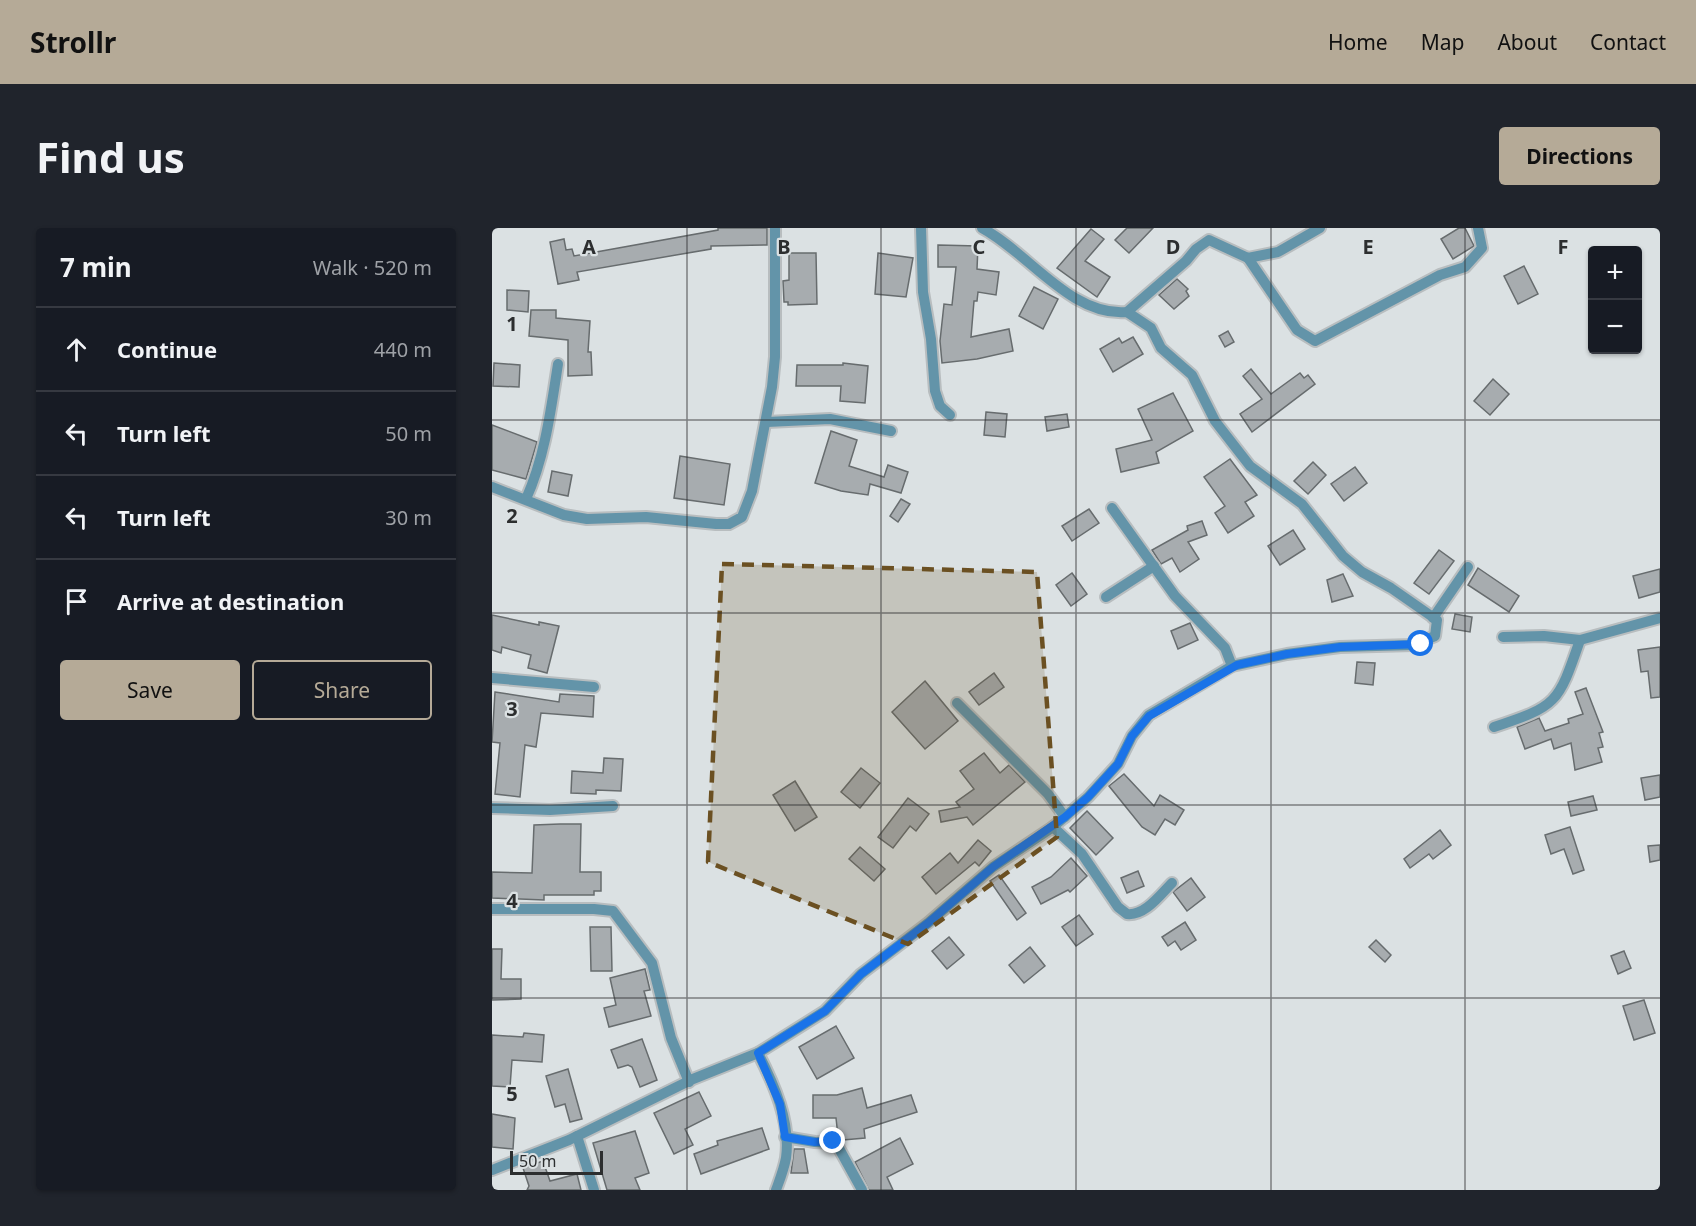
<!DOCTYPE html>
<meta charset="utf-8">
<style>
:root{--surface:#171b24;--page:#20242c;--text:#f1f3f6;--muted:#9ea1a6;--line:#363941;--accent:#b5aa97}
body{margin:0;font-family:"Noto Sans",sans-serif;background:var(--page);color:var(--text)}
.controls{position:absolute;right:18px;top:18px;display:grid;overflow:hidden;border-radius:6px;box-shadow:0 2px 4px #0004}
.controls button{width:54px;height:54px;display:grid;place-items:center;padding:0;border:0;border-bottom:2px solid var(--line);background:var(--surface);color:var(--text);font:30px sans-serif}
.scale{position:absolute;left:18px;bottom:15px;width:93px;box-sizing:border-box;padding-left:6px;border:3px solid #2c2e2f;border-top:0;font-size:16px;line-height:21px;white-space:nowrap;color:#2c2e2f;-webkit-text-stroke:4px #dbe1e3;paint-order:stroke}
.stop{position:absolute;width:18px;height:18px;margin:-14px;border:4px solid #1a73e8;border-radius:50%;background:#fff}
.stop.end{background:#1a73e8;border-color:#fff;box-shadow:0 2px 6px #0008}
.list{margin:0;padding:0;list-style:none}
h2{display:flex;justify-content:space-between;align-items:center;height:78px;margin:0;padding:0 24px;font-size:26px}
h2 small{font-size:20px;font-weight:400;color:var(--muted)}
.list li{display:grid;grid-template-columns:39px 1fr auto;gap:18px;align-items:center;box-sizing:border-box;height:84px;padding:0 24px;border-top:2px solid var(--line)}
.list b{display:block;font-size:22px;white-space:nowrap}
.list em{font-size:20px;font-style:normal;color:var(--muted)}
.actions{display:flex;gap:12px;padding:18px 24px}
.actions a{flex:1;padding:14px 0;border:2px solid var(--accent);border-radius:6px;text-align:center;font-size:21px;color:var(--accent)}
.actions .main{background:var(--accent);color:#111}
.icon{flex:none;width:33px;height:33px;fill:none;stroke:currentColor;stroke-width:2;stroke-linecap:round;stroke-linejoin:round}
.map{position:relative;flex:none;width:1168px;height:962px;overflow:hidden;border-radius:6px}
header{display:flex;align-items:center;gap:36px;box-sizing:border-box;height:84px;padding:0 30px;background:var(--accent);color:#111}
header strong{font-size:28px}
nav{display:flex;gap:33px;margin-inline-start:auto;font-size:21px}
.intro{display:flex;align-items:center;justify-content:space-between;box-sizing:border-box;height:144px;padding:0 36px}
h1{margin:0;font-size:42px}
.button{padding:15px 27px;border-radius:6px;background:var(--accent);color:#111;font-size:21px;font-weight:700}
main{display:flex;gap:36px;padding:0 36px}
aside{flex:1;background:var(--surface);border-radius:6px;box-shadow:0 2px 4px #0004}
.map>svg:first-child{display:block}
</style>
<header>
<strong>Strollr</strong>
<nav><a>Home</a><a>Map</a><a>About</a><a>Contact</a></nav>
</header>
<div class="intro"><h1>Find us</h1><a class="button">Directions</a></div>
<main>
<aside>
<h2>7 min<small>Walk · 520 m</small></h2>
<ul class="list">
<li><svg class="icon" aria-label="ahead" viewBox="0 0 24 24"><path d="M12 20V5M6 11l6-6 6 6"/></svg><div><b>Continue</b></div><em>440 m</em></li>
<li><svg class="icon" aria-label="left" viewBox="0 0 24 24"><path d="M17 20v-9H6M10 6l-5 5 5 5"/></svg><div><b>Turn left</b></div><em>50 m</em></li>
<li><svg class="icon" aria-label="left" viewBox="0 0 24 24"><path d="M17 20v-9H6M10 6l-5 5 5 5"/></svg><div><b>Turn left</b></div><em>30 m</em></li>
<li><svg class="icon" aria-label="arrive" viewBox="0 0 24 24"><path d="M6 21V4h12l-3 4 3 4H6"/></svg><div><b>Arrive at destination</b></div></li>
</ul>
<div class="actions"><a class="main">Save</a><a>Share</a></div>
</aside>
<div class="map">
<svg width="1168" height="962" viewBox="0 0 1168 962">
<rect width="100%" height="100%" fill="#dbe1e3"/>
<g fill="#a7acaf" stroke="#676c6e" stroke-width="1.5">
<path d="M226 0H275V17L219 18V21L85 44 87 52 66 56 58 14 72 11 74 22 80 21 82 28 226 2Z"/>
<path d="M635 0H661L637 25 623 12Z"/>
<path d="M967 0H973L982 18 961 31 949 11Z"/>
<path d="M599 1 612 11 593 33 618 49 605 69 565 40Z"/>
<path d="M446 17 486 18 485 41 507 44 504 67 486 64 485 73H482L479 109 517 101 521 123 485 131 450 135 448 113 452 76 460 77 464 39H446Z"/>
<path d="M297 25H324L325 76 296 77V74H292L291 53 297 52Z"/>
<path d="M386 25 421 30 414 69 383 66Z"/>
<path d="M1032 38 1046 66 1026 76 1012 48Z"/>
<path d="M685 51 696 61 694 63 697 68 682 81 667 67Z"/>
<path d="M542 59 566 71 551 101 527 88Z"/>
<path d="M15 62 37 63 36 84 15 82Z"/>
<path d="M39 82H64V90L98 93 96 124H99L100 147 76 148V112L37 108Z"/>
<path d="M736 103 742 114 733 119 727 108Z"/>
<path d="M641 109 651 126 621 144 608 121 627 110 630 115Z"/>
<path d="M2 135 28 137 27 159 1 158Z"/>
<path d="M351 135 376 138 373 175 348 173 349 158H304L305 137H351Z"/>
<path d="M759 141 779 166 808 145 812 150 816 147 823 156 760 204 748 186 770 171 751 148Z"/>
<path d="M1001 151 1017 166 998 187 982 173Z"/>
<path d="M681 165 701 203 664 224 667 235 629 244 624 221 660 212 646 181Z"/>
<path d="M494 184 515 186 513 209 492 207Z"/>
<path d="M575 186 577 199 555 203 553 189Z"/>
<path d="M0 197 45 214 34 251 0 242Z"/>
<path d="M339 203 365 212 357 238 392 249 396 237 416 244 409 265 378 256 376 267 349 263 323 255Z"/>
<path d="M188 228 238 236 232 277 182 270Z"/>
<path d="M738 231 765 267 753 274 762 288 736 305 723 285 733 278 712 249Z"/>
<path d="M821 234 834 247 816 266 802 253Z"/>
<path d="M863 239 875 255 852 273 839 256Z"/>
<path d="M60 243 80 247 76 268 56 264Z"/>
<path d="M409 271 418 276 406 294 398 288Z"/>
<path d="M597 281 607 295 580 313 570 298Z"/>
<path d="M710 293 715 307 696 314 707 331 688 344 680 330 669 336 660 322 696 302 695 298Z"/>
<path d="M801 302 813 321 788 337 776 318Z"/>
<path d="M947 322 962 333 937 366 922 355Z"/>
<path d="M986 340 1027 368 1017 384 976 357Z"/>
<path d="M1168 341V364L1147 370 1141 348Z"/>
<path d="M580 345 595 366 579 378 564 357Z"/>
<path d="M851 346 861 368 840 374 835 352Z"/>
<path d="M963 386 980 389 978 404 960 401Z"/>
<path d="M0 387 47 397V394L67 398 55 445 36 440 39 427 10 419 9 425 0 422Z"/>
<path d="M698 395 706 412 686 421 679 403Z"/>
<path d="M1168 419V469L1159 470 1156 443 1149 444 1146 422Z"/>
<path d="M865 434 883 435 881 457 863 455Z"/>
<path d="M502 445 512 459 487 477 477 464Z"/>
<path d="M433 453 466 493 433 521 400 484Z"/>
<path d="M1094 460 1111 504 1107 505 1111 519 1106 520 1110 534 1083 542 1079 515 1062 521 1059 511 1033 521 1025 499 1047 490 1053 503 1077 495 1076 491 1091 486 1083 464Z"/>
<path d="M3 464 67 474 68 466 102 468 101 489 49 485 44 519 33 517 28 569 3 566 8 515 0 514Z"/>
<path d="M492 525 508 545 517 537 533 554 481 597 475 589 449 594 447 583 468 579 464 574 482 561 468 543Z"/>
<path d="M112 530 131 531 129 563 104 562V566L79 565 80 543 111 545Z"/>
<path d="M369 540 388 555 368 580 349 564Z"/>
<path d="M632 546 662 578 668 567 692 582 683 597 673 591 663 607 650 599 617 558Z"/>
<path d="M1168 547V569L1153 572 1149 550Z"/>
<path d="M303 553 325 589 303 603 281 567Z"/>
<path d="M1101 568 1105 582 1079 588 1076 574Z"/>
<path d="M416 570 437 586 424 603 418 598 401 620 386 609Z"/>
<path d="M595 583 621 610 604 627 578 600Z"/>
<path d="M68 596H89L88 644H109V663H102V667H52V672L0 670V644L40 645 42 597Z"/>
<path d="M1078 599 1092 642 1081 646 1072 621 1059 626 1053 607Z"/>
<path d="M948 602 959 617 941 631 937 626 918 640 912 631Z"/>
<path d="M486 612 499 623 487 638 483 634 444 666 430 649 458 625 466 635Z"/>
<path d="M1168 617V632L1158 634 1156 618Z"/>
<path d="M368 619 393 641 382 653 357 631Z"/>
<path d="M579 630 595 648 578 664 576 662 549 676 540 659 559 649Z"/>
<path d="M646 643 652 658 635 665 629 650Z"/>
<path d="M507 647 534 685 525 692 498 653Z"/>
<path d="M699 650 713 669 695 683 681 664Z"/>
<path d="M587 687 601 706 584 718 570 699Z"/>
<path d="M693 694 704 712 689 722 683 713 676 718 670 709Z"/>
<path d="M98 699H119L120 743H99Z"/>
<path d="M457 709 472 727 455 741 440 723Z"/>
<path d="M884 712 899 727 893 734 877 719Z"/>
<path d="M538 719 553 738 532 755 517 737Z"/>
<path d="M0 721H10L9 751H29V771L0 772Z"/>
<path d="M1132 723 1139 740 1126 746 1119 728Z"/>
<path d="M153 741 158 762 152 763 159 788 117 799 112 780 124 777 118 750Z"/>
<path d="M1152 772 1163 805 1142 812 1131 778Z"/>
<path d="M344 798 362 830 325 851 307 819Z"/>
<path d="M32 805 52 807 50 834 20 832 18 859 0 858V807L31 809Z"/>
<path d="M150 811 165 852 148 859 140 839 136 837 126 840 119 822Z"/>
<path d="M76 841 90 891 78 894 73 876 63 879 54 848Z"/>
<path d="M370 860 375 880 419 867 425 884 372 901 373 910 351 912 346 908 344 890H321V867H345Z"/>
<path d="M207 864 219 888 193 901 201 917 182 926 162 885Z"/>
<path d="M0 886 23 890 21 921 0 919Z"/>
<path d="M270 900 277 921 209 946 202 926 226 917 225 913Z"/>
<path d="M143 903 157 945 143 950 148 962H115L101 915Z"/>
<path d="M408 910 421 936 395 949 401 962H377L363 934Z"/>
<path d="M302 921H312L316 945H299Z"/>
<path d="M51 933 58 953 85 946 89 962H35L37 958 31 940Z"/>
</g>
<g fill="none" stroke-linecap="round" stroke-linejoin="round">
<g stroke="#b8bdbf" stroke-width="14">
<g id="minor">
<path d="M429 0 431 64 439 111 443 163 448 178 458 187"/>
<path d="M490 0C537 25 579 89 635 84L694 33 704 21 717 12 756 30 786 24 828 0"/>
<path d="M756 30 805 102 823 113 948 47 973 39 990 20 986 0"/>
<path d="M275 194 338 191 399 203"/>
<path d="M0 259 72 287 95 291 154 289 224 296H237L250 289 260 263 280 159 283 129V0"/>
<path d="M34 271C53 229 59 181 66 136"/>
<path d="M620 280 683 368 733 420 740 438"/>
<path d="M614 369 662 338"/>
<path d="M941 390 976 339"/>
<path d="M1011 409 1052 408 1088 412 1168 390"/>
<path d="M0 450 102 459"/>
<path d="M465 475 556 566 573 589"/>
<path d="M1002 499C1065 478 1066 476 1088 412"/>
<path d="M0 580 58 582 121 578"/>
<path d="M561 599 590 626 626 679 635 686C653 688 668 667 680 655"/>
<path d="M0 681H102L121 683 160 735 179 810 197 854"/>
<path d="M266 825C282 856 299 894 294 930 292 941 288 951 284 962"/>
<path d="M85 908 102 962"/>
<path d="M293 909 323 914 344 915 370 962"/>
<path d="M0 942 77 912 201 851 266 825 333 783 369 746 436 695 501 639 561 599 596 569 626 536 640 508 657 487 740 438 795 426 848 419 921 417 943 408 945 392 899 360 870 344 851 328 810 276 758 238 723 193 700 147 669 120 659 100 635 84"/>
</g>
</g>
<use href="#minor" stroke="#6394a9" stroke-width="10"/>
</g>
<g fill="none" stroke-linecap="round" stroke-linejoin="round">
<path stroke="#1a73e8" stroke-width="8" d="M341 913 323 914 293 909 288 876 266 825 333 783 369 746 436 695 501 639 573 589 596 569 626 536 640 508 657 488 745 437 795 426 848 419 929 416"/>
</g>
<path fill="#6b5022" fill-opacity="0.2" stroke="#6b5022" stroke-width="4.5" stroke-dasharray="12 8" stroke-linejoin="round" d="M230 336 545 344 565 609 416 716 216 634Z"/>
<path fill="none" stroke="#2c2e2f" stroke-width="1.5" stroke-opacity="0.55" d="M195 0V962M389 0V962M584 0V962M779 0V962M973 0V962M0 192H1168M0 385H1168M0 577H1168M0 770H1168"/>
<g font-size="20" text-anchor="middle" font-weight="bold" fill="#2c2e2f" stroke="#dbe1e3" stroke-width="4.5" stroke-linejoin="round" paint-order="stroke">
<text x="97" y="26">A</text>
<text x="292" y="26">B</text>
<text x="487" y="26">C</text>
<text x="681" y="26">D</text>
<text x="876" y="26">E</text>
<text x="1071" y="26">F</text>
<text x="20" y="103">1</text>
<text x="20" y="295">2</text>
<text x="20" y="488">3</text>
<text x="20" y="680">4</text>
<text x="20" y="873">5</text>
</g>
</svg>
<div class="controls">
<button>+</button>
<button>−</button>
</div>
<div class="scale">50 m</div>
<div class="stop" style="left:929px;top:416px"></div>
<div class="stop end" style="left:341px;top:913px"></div>
</div>
</main>
